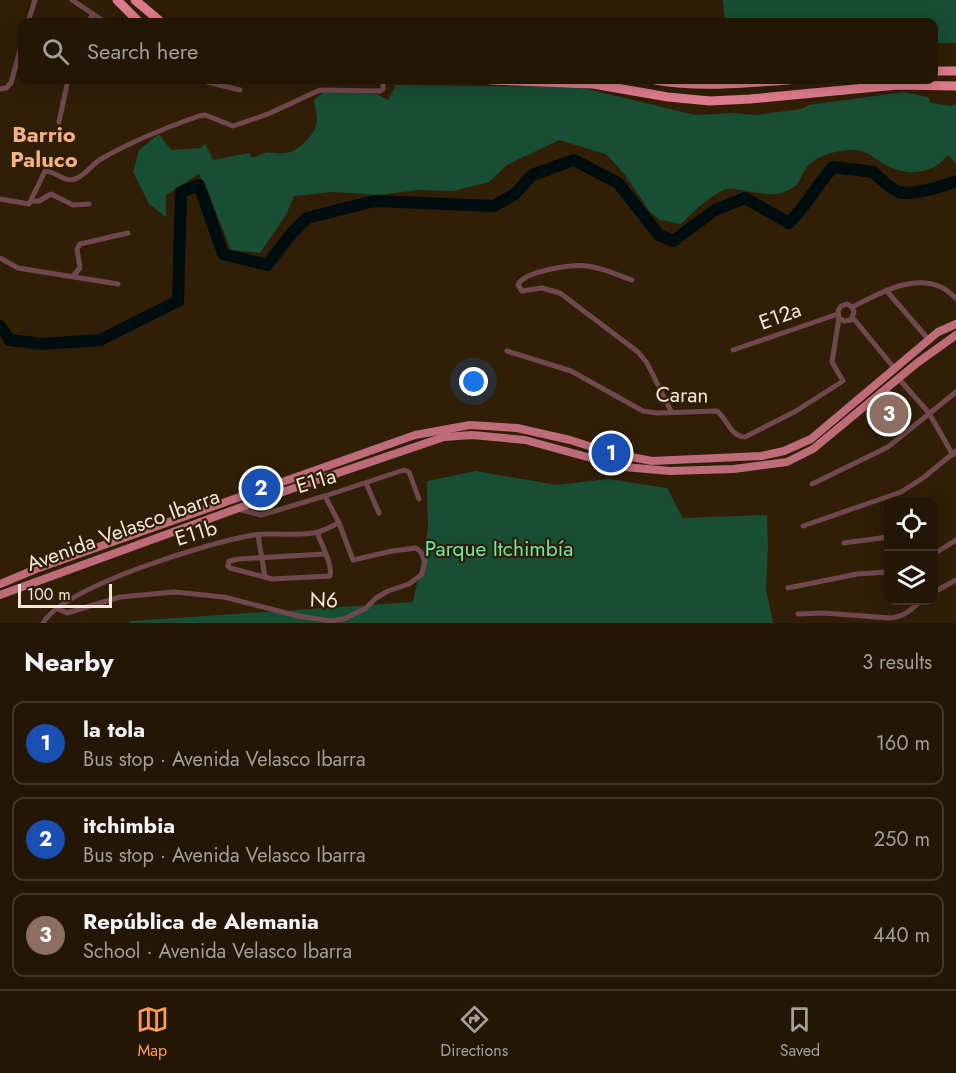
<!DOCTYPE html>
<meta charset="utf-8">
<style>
:root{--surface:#241605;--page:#2c1f0f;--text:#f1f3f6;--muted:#a39f9a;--line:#413527;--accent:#fd9c55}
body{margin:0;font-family:Jost,sans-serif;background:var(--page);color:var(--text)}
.controls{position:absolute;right:18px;bottom:18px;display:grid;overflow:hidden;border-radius:12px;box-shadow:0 3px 15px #0003}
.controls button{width:54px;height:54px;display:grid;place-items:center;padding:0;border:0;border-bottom:2px solid var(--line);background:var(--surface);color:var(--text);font:30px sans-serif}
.scale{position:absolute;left:18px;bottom:15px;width:94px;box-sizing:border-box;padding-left:6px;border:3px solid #f4e7da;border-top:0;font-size:16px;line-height:21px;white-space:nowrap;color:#f4e7da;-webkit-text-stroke:4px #301e07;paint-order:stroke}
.you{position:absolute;left:474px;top:382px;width:21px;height:21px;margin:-15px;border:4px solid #fff;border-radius:50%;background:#1a73e8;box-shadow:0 0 0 9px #1a73e833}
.badge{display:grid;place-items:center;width:39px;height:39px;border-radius:50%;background:var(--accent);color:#fff;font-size:20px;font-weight:700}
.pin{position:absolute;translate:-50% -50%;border:3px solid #fff;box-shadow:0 2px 6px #0006}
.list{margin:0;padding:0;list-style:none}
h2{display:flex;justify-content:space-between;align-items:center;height:78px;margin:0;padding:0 24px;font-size:26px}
h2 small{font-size:20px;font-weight:400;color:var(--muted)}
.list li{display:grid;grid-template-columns:39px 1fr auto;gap:18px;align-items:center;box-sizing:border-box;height:84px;margin:0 12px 12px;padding:0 12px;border:2px solid var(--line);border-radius:12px}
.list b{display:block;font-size:22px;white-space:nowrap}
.list p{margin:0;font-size:20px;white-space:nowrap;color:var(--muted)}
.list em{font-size:20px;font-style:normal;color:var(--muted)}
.icon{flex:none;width:33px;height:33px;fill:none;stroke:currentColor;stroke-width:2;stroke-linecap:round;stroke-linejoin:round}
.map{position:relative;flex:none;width:956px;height:623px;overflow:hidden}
.search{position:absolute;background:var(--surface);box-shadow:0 3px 15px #0003;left:18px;right:18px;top:18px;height:66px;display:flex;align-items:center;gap:15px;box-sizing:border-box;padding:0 21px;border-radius:12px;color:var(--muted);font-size:22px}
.sheet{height:366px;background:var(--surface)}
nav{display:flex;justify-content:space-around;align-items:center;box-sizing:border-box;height:84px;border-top:2px solid var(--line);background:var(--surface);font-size:16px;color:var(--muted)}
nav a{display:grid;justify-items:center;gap:3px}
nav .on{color:var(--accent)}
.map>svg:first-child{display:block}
</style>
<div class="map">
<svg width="956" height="623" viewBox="0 0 956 623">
<rect width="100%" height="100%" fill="#301e07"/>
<g fill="#184e33">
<path d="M723 0H956V43H934V22H725Z"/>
<path d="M396 85 579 87 695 115 732 113 757 115 801 109 809 105 904 92 928 97 931 103 951 106 956 104V163L948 155C933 174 907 177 886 165 873 158 868 150 853 150 838 150 817 155 807 167 802 172 801 182 795 186 775 201 759 191 738 190 733 189 728 188 724 190 708 197 693 212 681 224L660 220 650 212 625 175 606 154 559 140 507 165 489 182 454 191 418 190 379 195 333 192 294 196 286 215 260 253 231 250 208 192 199 174 166 195V217L149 204 133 172 139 150 159 134 171 150 201 148 205 143 213 160 249 153 253 158C273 148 268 155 286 153 299 152 318 132 317 119 317 113 315 106 314 100L324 92 377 94 388 100Z"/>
<path d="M476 471 556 485 608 479 667 488 683 518 767 515 768 548 766 589 773 623H129L131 621 413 602 428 530 427 481Z"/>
</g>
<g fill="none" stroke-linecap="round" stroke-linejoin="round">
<path stroke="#000d0f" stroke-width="12" d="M0 326 10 340 43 344 100 340 178 301 181 192 199 185 223 254 267 265 292 233 307 218 374 201 494 206 515 194 532 175 574 160 618 183 659 235 673 241 715 210 745 198 789 223C806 206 817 185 833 167L873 172C881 179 888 188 899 192 910 196 945 186 956 181"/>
<g stroke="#70484e" stroke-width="5">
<path d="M72 0 105 22"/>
<path d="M28 22 35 0"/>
<path d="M88 22 93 14"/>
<path d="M199 80 240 90"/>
<path d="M0 89 6 88 11 83 22 43"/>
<path d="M59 122 68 80"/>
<path d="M0 199 29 204 45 171C56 171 64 183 75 179 85 176 92 164 101 159 132 141 165 128 199 116L205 115 233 126 268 114 320 90 380 91 383 89V80"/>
<path d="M32 201H39L51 194 73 205 89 204"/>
<path d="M0 258 18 268 118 284"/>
<path d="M73 276 80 268 77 249 80 244 128 233"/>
<path d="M632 280C618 275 603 268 587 266 573 264 523 271 518 285L522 291 542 288 560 293 638 352 647 363 671 411"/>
<path d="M886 290 929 340"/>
<path d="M839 318 844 321 851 320 854 312 852 307"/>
<path d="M853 318 895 369"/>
<path d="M733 350 838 314"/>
<path d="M507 351 571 371 643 411 657 413 717 411C728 420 730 436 745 437L796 411 843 381 832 362 839 318 838 311 841 306 847 304 852 307C879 294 910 274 941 287 946 289 952 295 956 298"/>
<path d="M899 379 929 413 953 455"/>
<path d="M366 483 379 513"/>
<path d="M812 484 888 447 956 392"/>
<path d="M238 509 261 515 325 496 404 470 409 472 419 499"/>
<path d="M803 526 901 492 923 478 956 451"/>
<path d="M317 532C321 544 333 564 330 576L272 579 230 568 228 566 229 561 239 559 325 554"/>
<path d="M258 535 265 577"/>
<path d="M844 543 888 537"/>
<path d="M934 554 956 540"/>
<path d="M788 588 857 574 888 572"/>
<path d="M934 592 956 580"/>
<path d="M56 608 67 613 120 597 174 592 224 597 298 616 331 621 344 619 366 608 376 598 388 591 409 584 422 574 425 562 421 552 416 548 392 551 353 560 339 523 325 496"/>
<path d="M798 614 824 613 890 618C904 617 912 609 922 600"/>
<path d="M43 623C65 586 210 542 254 535 275 532 298 537 318 532 325 530 332 526 339 523"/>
</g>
<g stroke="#be6c7a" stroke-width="8">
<path d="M0 584 36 569 415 435 470 425 517 428 570 440 611 453 652 461 761 456 784 451 811 439 938 332 956 324"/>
<path d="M0 595 291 489 444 437 472 435 525 440 624 467 670 471 734 469 787 462 813 449 917 363 956 335"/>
</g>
<g stroke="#dc7a8b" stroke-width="9">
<path d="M117 0 139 22"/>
<path d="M135 0 161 22"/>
<path d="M934 71H956"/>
<path d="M490 80 593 84 668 97 710 101 750 99 897 85 956 86"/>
<path d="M655 80C701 88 744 83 789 80"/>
</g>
</g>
<g text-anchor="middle" stroke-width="4.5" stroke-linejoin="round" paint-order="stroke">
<g font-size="21" fill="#f4e7da" stroke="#301e07">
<text transform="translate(780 316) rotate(-20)" y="7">E12a</text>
<text transform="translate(682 395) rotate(1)" y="7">Caran</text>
<text transform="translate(316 481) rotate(-17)" y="7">E11a</text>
<text transform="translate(123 530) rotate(-20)" y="7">Avenida Velasco Ibarra</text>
<text transform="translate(196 533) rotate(-17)" y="7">E11b</text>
<text transform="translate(324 600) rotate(2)" y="7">N6</text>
</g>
<g font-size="21" fill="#67eca8" stroke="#301e07">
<text x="499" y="556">Parque Itchimbía</text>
</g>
<g font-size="22" font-weight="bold" fill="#f5b183" stroke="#301e07">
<text x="44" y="142">Barrio<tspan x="44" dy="25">Paluco</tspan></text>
</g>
</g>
</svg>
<div class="controls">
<button><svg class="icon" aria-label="locate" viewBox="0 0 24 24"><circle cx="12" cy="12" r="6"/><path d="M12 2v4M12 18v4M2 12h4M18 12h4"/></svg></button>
<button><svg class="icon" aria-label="layers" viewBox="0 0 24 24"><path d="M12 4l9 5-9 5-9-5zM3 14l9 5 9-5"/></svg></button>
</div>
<div class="scale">100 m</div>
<div class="you"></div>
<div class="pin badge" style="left:611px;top:453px;background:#1a4fb4">1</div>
<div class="pin badge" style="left:261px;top:488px;background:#1a4fb4">2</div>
<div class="pin badge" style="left:889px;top:414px;background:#8d6e63">3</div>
<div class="search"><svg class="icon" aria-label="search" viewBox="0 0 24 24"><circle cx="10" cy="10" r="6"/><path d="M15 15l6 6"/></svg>Search here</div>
</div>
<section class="sheet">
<h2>Nearby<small>3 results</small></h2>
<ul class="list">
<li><span class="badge" style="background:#1a4fb4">1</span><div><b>la tola</b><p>Bus stop · Avenida Velasco Ibarra</p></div><em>160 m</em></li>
<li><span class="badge" style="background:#1a4fb4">2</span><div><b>itchimbia</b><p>Bus stop · Avenida Velasco Ibarra</p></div><em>250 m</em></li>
<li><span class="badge" style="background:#8d6e63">3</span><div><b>República de Alemania</b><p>School · Avenida Velasco Ibarra</p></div><em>440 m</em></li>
</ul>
</section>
<nav>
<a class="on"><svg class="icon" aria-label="map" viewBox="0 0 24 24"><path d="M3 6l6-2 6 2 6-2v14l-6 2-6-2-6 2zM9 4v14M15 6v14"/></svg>Map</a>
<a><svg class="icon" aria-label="directions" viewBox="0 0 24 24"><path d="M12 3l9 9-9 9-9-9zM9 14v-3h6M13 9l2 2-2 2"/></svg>Directions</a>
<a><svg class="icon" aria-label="saved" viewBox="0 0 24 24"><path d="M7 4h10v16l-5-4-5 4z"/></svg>Saved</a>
</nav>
